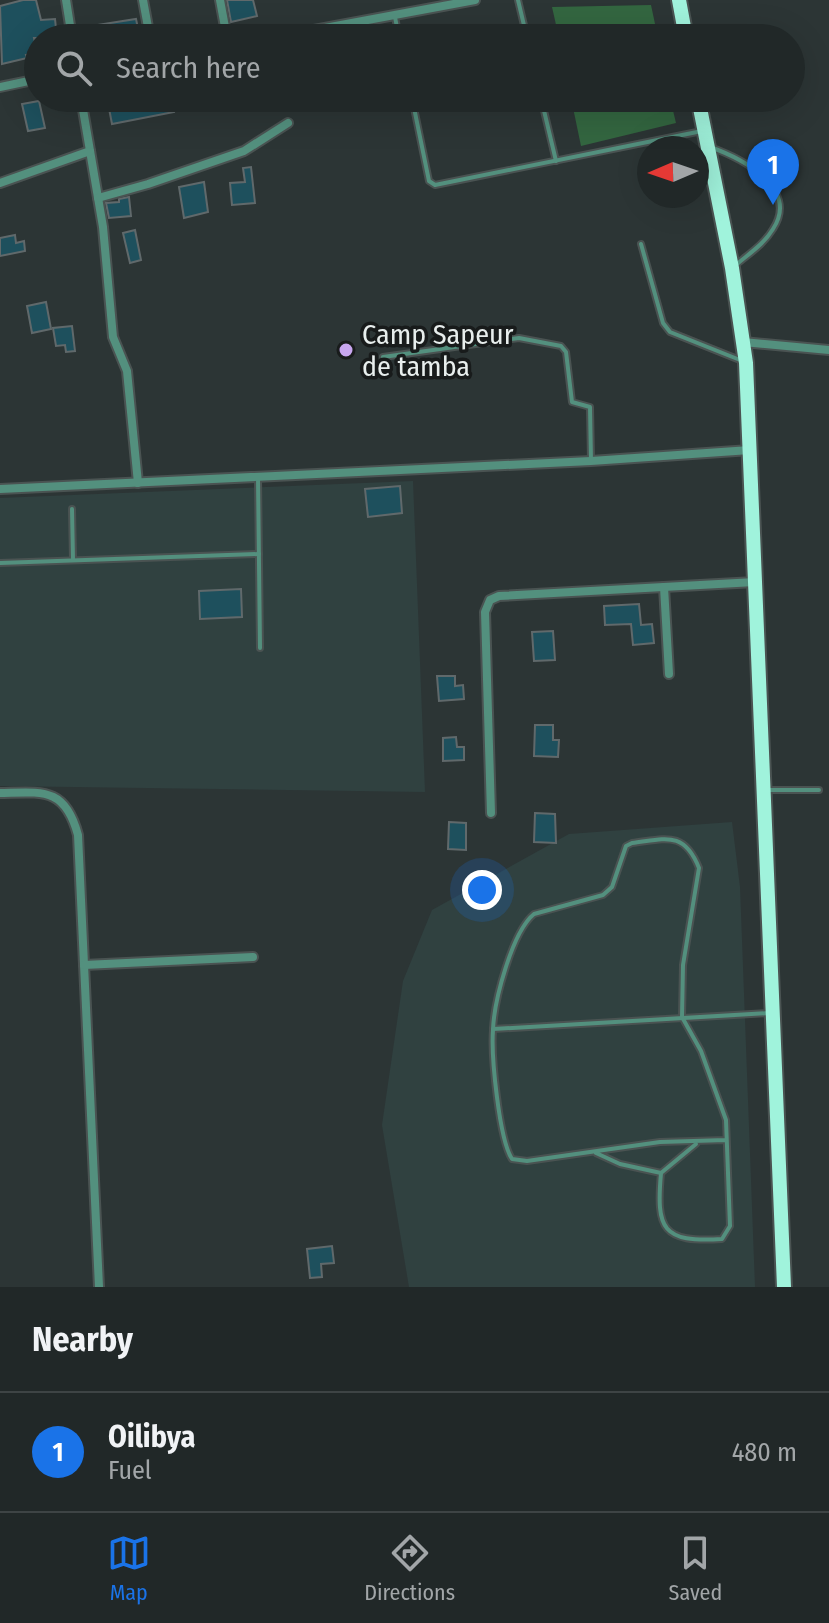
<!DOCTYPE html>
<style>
:root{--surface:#212828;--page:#2d3434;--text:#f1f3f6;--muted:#a2a6a8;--line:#3e4445;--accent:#1a73e8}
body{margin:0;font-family:"Fira Sans Condensed",sans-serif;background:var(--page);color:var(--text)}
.compass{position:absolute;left:637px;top:136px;width:72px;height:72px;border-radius:50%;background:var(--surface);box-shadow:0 8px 32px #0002;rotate:268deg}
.you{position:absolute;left:482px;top:890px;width:28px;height:28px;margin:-20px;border:6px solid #fff;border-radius:50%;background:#1a73e8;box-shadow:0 0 0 12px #1a73e833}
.badge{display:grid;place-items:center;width:52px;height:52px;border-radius:50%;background:var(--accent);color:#fff;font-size:26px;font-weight:700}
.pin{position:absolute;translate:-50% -66px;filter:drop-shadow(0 2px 4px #0008)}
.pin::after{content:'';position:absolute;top:42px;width:28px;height:24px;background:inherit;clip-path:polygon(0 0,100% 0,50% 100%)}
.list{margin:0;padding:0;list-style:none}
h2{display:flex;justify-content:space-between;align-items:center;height:104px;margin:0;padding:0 32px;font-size:34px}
h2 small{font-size:26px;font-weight:400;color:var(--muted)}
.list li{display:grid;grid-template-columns:52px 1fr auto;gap:24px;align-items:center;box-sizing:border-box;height:120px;padding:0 32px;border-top:2px solid var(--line)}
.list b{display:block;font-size:30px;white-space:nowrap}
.list p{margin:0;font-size:26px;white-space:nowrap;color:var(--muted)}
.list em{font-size:26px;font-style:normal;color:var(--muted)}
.icon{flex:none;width:44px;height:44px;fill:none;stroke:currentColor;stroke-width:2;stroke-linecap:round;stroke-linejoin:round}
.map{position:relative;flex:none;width:829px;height:1287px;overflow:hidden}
.search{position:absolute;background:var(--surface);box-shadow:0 8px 32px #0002;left:24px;right:24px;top:24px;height:88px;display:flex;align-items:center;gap:20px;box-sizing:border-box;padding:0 28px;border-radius:44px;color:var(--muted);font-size:30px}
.sheet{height:224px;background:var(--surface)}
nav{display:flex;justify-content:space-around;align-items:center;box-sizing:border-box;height:112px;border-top:2px solid var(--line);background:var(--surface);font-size:22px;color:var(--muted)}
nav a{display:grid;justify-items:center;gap:4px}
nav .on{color:var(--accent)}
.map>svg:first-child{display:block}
</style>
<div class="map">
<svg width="829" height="1287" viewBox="0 0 829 1287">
<rect width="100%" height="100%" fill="#2c3535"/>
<g fill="#304140">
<path d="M413 481 425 792 0 786V498Z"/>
<path d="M732 822 740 887 755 1287H409L382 1125 403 981 432 910 569 834Z"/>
</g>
<g fill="#336640">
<path d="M651 5 658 38H559L552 7Z"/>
<path d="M571 98H670L676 123 581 146Z"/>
</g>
<g fill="#1e505d" stroke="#60696b" stroke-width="2">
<path d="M23 0H36L41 20 55 19 57 38H34L37 52 26 55 27 58 2 64 0 6Z"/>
<path d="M227 0H253L257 16 231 22Z"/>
<path d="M136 19 140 38H79L78 28Z"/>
<path d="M107 98H171L174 112 112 124Z"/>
<path d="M39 101 45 128 28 131 22 104Z"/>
<path d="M251 167 255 203 232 205 230 183 245 182 243 168Z"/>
<path d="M204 182 208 212 184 218 179 187Z"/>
<path d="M129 197 131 216 109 218 106 203 119 202V199Z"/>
<path d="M135 230 141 260 130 263 123 233Z"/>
<path d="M15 235 16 243 24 241 25 251 0 256V238Z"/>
<path d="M46 302 51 329 32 333 27 306Z"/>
<path d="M72 326 75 351 66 352 65 345 56 346 53 328Z"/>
<path d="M400 486 402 513 368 517 365 489Z"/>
<path d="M241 589 242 617 200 619 199 591Z"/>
<path d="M639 604 641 625 652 624 654 643 633 645 631 624 605 625 604 606Z"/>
<path d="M553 631 555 660 534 661 532 632Z"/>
<path d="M437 676H455V686L463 685 464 699 439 701Z"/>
<path d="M535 725H553V740H559L558 757 534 756Z"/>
<path d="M456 737 457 747H464V760L443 761V738Z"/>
<path d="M535 813 555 814 556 843 534 842Z"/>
<path d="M449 822 466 823V850L448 849Z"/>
<path d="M332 1246 334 1263 321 1264 322 1277 310 1278 307 1249Z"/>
</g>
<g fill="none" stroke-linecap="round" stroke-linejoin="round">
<g stroke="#4a5352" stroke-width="8">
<g id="service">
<path d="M518 0 527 38"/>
<path d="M395 17 399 38"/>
<path d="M412 98 429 181 435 185 702 131"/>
<path d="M541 98 556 161"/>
<path d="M710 147C741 158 800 188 773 229 764 244 750 253 737 264"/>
<path d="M641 244 663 323 670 332 740 360"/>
<path d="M383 357 519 338 561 346 566 352 572 402 590 407 591 461"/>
<path d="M258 478 260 648"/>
<path d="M72 509 73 560"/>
<path d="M0 563 259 554"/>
<path d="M766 790H819"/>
<path d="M493 1029 770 1013"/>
<path d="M596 1153 620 1164 661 1173C656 1229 662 1243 722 1239L730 1226 726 1120 701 1051 682 1017 683 965 699 868C684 830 665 839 632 843L626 846 612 887 603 895 534 914C512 932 494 1001 493 1030 491 1055 499 1139 512 1159L527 1161 660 1142 726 1140"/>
<path d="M661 1173 696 1144"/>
</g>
</g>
<g stroke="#4a5352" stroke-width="12">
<g id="minor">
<path d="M66 0 72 38"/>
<path d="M143 0 150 38"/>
<path d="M220 0 227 38"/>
<path d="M271 38 475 0"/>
<path d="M0 87 38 79"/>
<path d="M81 98 103 227 113 337 127 371 138 483"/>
<path d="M0 183 90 151"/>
<path d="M98 198 148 184 244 151 288 123"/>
<path d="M743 342 829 350"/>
<path d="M0 489 591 461 750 450"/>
<path d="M664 587 669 674"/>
<path d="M0 793C43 792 65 787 78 835L99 1287"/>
<path d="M491 813 485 612 490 600 499 596 755 582"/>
<path d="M84 965 253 957"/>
</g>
</g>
<g stroke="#4a5352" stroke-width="18">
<g id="trunk">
<path d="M679 0 686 38"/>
<path d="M698 98 732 268 746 363 784 1287"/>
</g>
</g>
<use href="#service" stroke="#53907e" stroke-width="4"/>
<use href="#minor" stroke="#53907e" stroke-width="8"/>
<use href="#trunk" stroke="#a0f3dc" stroke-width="14"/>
</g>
<circle fill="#c8a6ef" stroke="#181b1b" stroke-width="3" cx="346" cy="350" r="8"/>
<g text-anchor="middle" stroke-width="7" stroke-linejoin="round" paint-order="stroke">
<g font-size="28" fill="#e8eeed" stroke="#181b1b" text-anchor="start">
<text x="362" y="344">Camp Sapeur<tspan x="362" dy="32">de tamba</tspan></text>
</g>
</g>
</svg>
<svg class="compass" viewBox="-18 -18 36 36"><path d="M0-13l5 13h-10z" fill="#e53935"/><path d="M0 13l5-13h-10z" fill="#a2a6a8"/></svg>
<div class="you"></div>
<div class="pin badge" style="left:773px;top:205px">1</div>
<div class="search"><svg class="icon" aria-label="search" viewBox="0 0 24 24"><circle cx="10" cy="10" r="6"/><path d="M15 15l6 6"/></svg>Search here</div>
</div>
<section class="sheet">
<h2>Nearby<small></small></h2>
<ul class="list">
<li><span class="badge">1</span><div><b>Oilibya</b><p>Fuel</p></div><em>480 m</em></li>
</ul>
</section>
<nav>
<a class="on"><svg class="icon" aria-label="map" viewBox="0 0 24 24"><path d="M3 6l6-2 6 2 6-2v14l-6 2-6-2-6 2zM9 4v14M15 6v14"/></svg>Map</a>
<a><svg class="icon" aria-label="directions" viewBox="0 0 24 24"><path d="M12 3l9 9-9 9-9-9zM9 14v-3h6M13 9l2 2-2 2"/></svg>Directions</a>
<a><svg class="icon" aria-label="saved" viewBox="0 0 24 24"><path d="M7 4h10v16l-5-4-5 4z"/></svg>Saved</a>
</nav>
